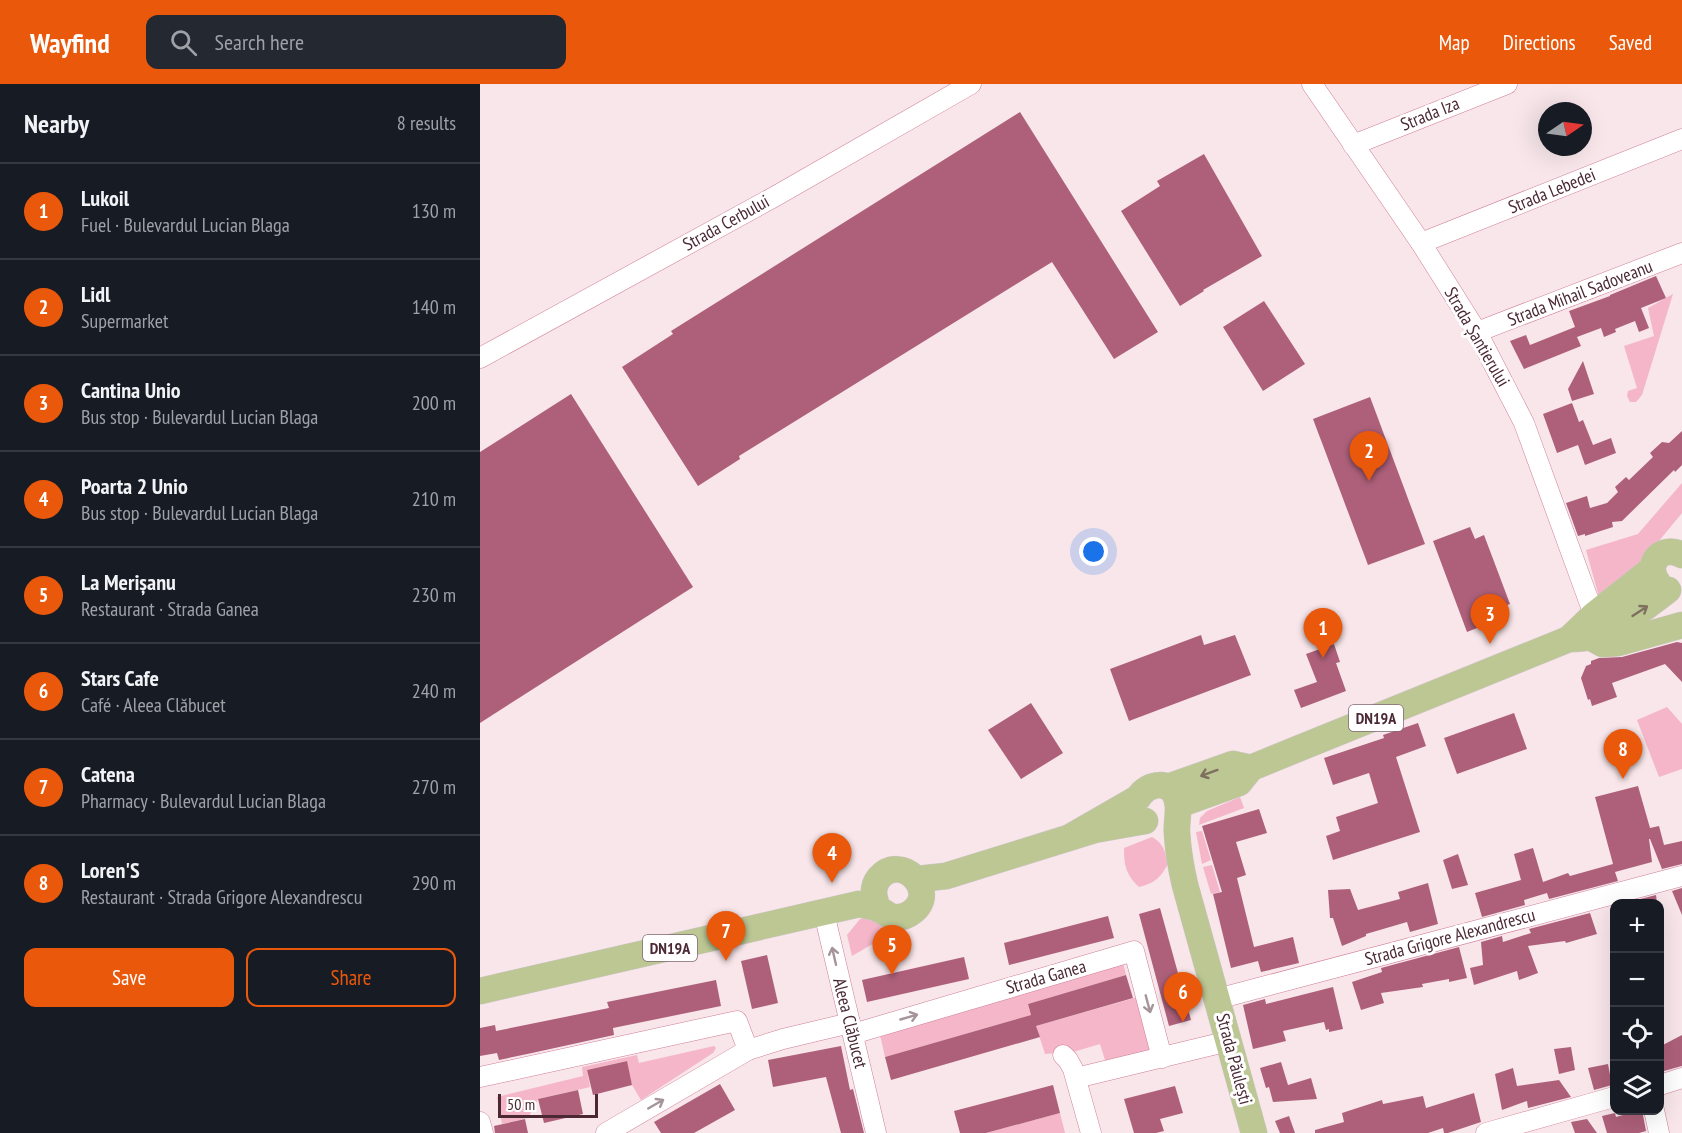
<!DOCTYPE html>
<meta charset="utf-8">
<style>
:root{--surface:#171b24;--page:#242831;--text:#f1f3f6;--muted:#9ea1a6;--line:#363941;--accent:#ea580c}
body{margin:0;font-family:"PT Sans Narrow",sans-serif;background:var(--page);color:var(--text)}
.controls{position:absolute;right:18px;bottom:18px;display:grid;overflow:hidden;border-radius:12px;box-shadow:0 6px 24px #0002}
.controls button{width:54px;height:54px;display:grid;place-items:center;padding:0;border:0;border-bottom:2px solid var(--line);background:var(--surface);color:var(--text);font:30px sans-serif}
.compass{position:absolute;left:1058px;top:18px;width:54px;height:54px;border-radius:50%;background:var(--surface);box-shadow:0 6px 24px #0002;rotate:77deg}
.scale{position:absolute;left:18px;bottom:15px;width:100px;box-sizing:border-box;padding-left:6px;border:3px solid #4b2934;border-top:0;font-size:16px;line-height:21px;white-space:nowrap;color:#4b2934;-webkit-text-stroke:4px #fff;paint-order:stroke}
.you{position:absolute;left:614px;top:468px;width:21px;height:21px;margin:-15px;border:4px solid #fff;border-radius:50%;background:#1a73e8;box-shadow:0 0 0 9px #1a73e833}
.badge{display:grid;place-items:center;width:39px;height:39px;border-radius:50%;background:var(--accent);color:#fff;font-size:20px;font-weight:700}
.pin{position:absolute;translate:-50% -50px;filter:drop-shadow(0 2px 3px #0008)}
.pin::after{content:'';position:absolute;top:32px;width:21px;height:18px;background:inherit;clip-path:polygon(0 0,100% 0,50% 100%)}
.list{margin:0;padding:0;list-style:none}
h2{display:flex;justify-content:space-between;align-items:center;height:78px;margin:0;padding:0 24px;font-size:26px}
h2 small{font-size:20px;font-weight:400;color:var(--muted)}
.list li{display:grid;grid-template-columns:39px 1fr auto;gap:18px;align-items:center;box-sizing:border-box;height:96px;padding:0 24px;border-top:2px solid var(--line)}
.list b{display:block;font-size:22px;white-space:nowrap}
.list p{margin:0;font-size:20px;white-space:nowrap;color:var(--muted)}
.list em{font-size:20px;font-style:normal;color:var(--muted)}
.actions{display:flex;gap:12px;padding:18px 24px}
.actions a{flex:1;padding:14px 0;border:2px solid var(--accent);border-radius:12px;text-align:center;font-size:21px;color:var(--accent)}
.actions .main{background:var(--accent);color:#fff}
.icon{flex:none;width:33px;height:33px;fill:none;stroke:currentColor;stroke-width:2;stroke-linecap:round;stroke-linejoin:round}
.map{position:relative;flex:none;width:1202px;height:1049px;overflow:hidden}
header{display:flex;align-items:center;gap:36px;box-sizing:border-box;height:84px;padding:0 30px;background:var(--accent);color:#fff}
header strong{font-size:28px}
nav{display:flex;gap:33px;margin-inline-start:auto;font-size:21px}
.search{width:420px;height:54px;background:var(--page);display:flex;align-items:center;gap:15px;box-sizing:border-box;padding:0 21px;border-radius:12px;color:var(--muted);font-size:22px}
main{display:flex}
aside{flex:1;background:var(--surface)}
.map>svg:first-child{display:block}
</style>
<header>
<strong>Wayfind</strong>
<div class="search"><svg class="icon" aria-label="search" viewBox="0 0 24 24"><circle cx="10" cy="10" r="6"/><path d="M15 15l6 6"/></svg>Search here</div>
<nav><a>Map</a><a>Directions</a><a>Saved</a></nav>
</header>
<main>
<aside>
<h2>Nearby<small>8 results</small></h2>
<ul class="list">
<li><span class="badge">1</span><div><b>Lukoil</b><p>Fuel · Bulevardul Lucian Blaga</p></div><em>130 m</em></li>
<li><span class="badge">2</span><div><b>Lidl</b><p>Supermarket</p></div><em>140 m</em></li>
<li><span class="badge">3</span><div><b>Cantina Unio</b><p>Bus stop · Bulevardul Lucian Blaga</p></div><em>200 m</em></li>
<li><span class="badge">4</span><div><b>Poarta 2 Unio</b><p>Bus stop · Bulevardul Lucian Blaga</p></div><em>210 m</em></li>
<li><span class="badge">5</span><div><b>La Merișanu</b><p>Restaurant · Strada Ganea</p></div><em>230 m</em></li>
<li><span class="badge">6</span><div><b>Stars Cafe</b><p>Café · Aleea Clăbucet</p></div><em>240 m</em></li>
<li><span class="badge">7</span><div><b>Catena</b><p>Pharmacy · Bulevardul Lucian Blaga</p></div><em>270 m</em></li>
<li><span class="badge">8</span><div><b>Loren'S</b><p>Restaurant · Strada Grigore Alexandrescu</p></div><em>290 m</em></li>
</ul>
<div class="actions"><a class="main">Save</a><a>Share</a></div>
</aside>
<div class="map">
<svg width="1202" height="1049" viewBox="0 0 1202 1049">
<rect width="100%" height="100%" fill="#f8e6ea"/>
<g fill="#f4b6c8">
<path d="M1193 210 1162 311 1156 318H1150L1147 312 1148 307 1157 304 1144 262 1174 252 1168 224Z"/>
<path d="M1202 399V429L1150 492 1119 513 1106 466 1158 450Z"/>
<path d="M1187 623 1202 640V685L1179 693 1157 636Z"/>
<path d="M760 713 764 724 719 741 720 734 727 727Z"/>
<path d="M722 747 731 776 722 780 716 748Z"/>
<path d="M672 753C684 760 685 767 688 780 680 794 675 799 659 803 646 791 644 781 644 764Z"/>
<path d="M732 781 740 808 731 810 723 783Z"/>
<path d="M396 830 403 842 401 855 372 872 367 851 380 835Z"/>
<path d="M641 871 646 891 548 920 551 931 405 973 398 942Z"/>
<path d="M665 911 680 964 626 979 620 960 583 971 576 969 565 970 556 942Z"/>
<path d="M234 962 236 964 233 969 161 1016 152 1001 146 977 107 986 110 1003 58 1015 48 1034 22 1040 17 1013 103 992 102 983 157 971 159 979Z"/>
<path d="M580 1029 585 1049H506Z"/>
</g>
<g fill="#ae607a">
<path d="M540 28 678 248 634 275 572 178 259 372 260 375 218 402 142 283 193 250 191 247Z"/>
<path d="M724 70 782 172 723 206 724 207 700 222 641 127 680 102 677 97Z"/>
<path d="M1176 192 1186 214 1161 224 1169 244 1159 248 1155 237 1135 245 1136 248 1124 253 1121 244 1097 253 1101 262 1044 285 1030 257 1046 251 1050 261 1095 243 1089 227 1130 212V211Z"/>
<path d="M784 217 825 280 783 307 743 243Z"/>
<path d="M1103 277 1114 310 1092 317 1088 305Z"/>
<path d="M91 310 213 503 0 639V368Z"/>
<path d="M890 313 945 460 888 481 833 335Z"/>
<path d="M1092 319 1099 338 1103 336 1113 361 1131 354 1136 369 1105 381 1098 361 1077 369 1063 330Z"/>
<path d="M1202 347V381L1195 388 1194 386 1142 437 1132 438 1133 443 1105 452V450L1098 452 1086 419 1107 412 1110 424 1127 419 1138 408 1135 403 1146 393 1149 396 1173 373 1170 369 1182 358 1189 359Z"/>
<path d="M990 443 995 455 1004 451 1030 520 1019 524 1022 534 987 548 953 457Z"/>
<path d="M721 551 724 561 755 551 771 591 649 637 630 585Z"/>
<path d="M1197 558 1202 559V598L1185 580 1132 599 1137 613 1112 622 1110 615 1108 616 1101 594 1106 582 1111 580V577L1119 574 1142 573Z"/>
<path d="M854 560 860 578 856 579 866 607 821 624 814 606 837 598 826 570Z"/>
<path d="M551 619 583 669 541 695 508 646Z"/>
<path d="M1034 629 1047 665 977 690 964 654Z"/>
<path d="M938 639 946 662 916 673 940 748 853 776 846 752 860 747 856 733 898 719 889 689 853 701 844 674 904 654 903 651Z"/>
<path d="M1158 702 1170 744 1179 742 1184 761 1202 757V780L1182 785 1170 755H1169L1172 778 1135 788 1138 797 1069 815 1067 809 1044 816 1045 821 1002 833 995 809 1041 796 1034 770 1053 764 1063 798 1088 789 1090 792 1133 780 1115 713Z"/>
<path d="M779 725 787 749 756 758 766 791 757 794 774 863 813 853 819 879 781 888 778 877 751 884 733 810 742 808 722 742Z"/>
<path d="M978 770 988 801 972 805 963 776Z"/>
<path d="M948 799 958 840 930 848 927 838 886 850V852L862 862 853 834H850L848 806 870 805 878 826 920 815 918 808Z"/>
<path d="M1202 804V831L1192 807Z"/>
<path d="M1176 811 1177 819H1145Z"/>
<path d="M680 824 711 936 689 942 659 830Z"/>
<path d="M1110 829 1117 850 1086 859 1085 857 1048 862 1058 889 1039 896 1037 887 994 901 990 884 1003 881 1001 858 1022 852 1023 858 1051 849 1049 845Z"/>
<path d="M628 832 634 854 529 881 524 859Z"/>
<path d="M979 863 987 894 969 898V895L942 900 943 903 901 909 904 919 881 926 872 898 902 888 901 884Z"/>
<path d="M287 871 298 919 272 925 261 877Z"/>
<path d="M484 873 489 895 387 918 382 896Z"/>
<path d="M646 891 653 914 556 942 560 953 411 996 405 973 551 931 548 920Z"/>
<path d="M236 896 241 922 133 944 134 951 52 969 19 976 17 969 0 972V944L15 941 16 947 129 924 127 918Z"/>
<path d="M853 903 863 945 849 948V945L846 946 844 938 803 947 806 957 773 965 763 921 785 915 786 920Z"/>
<path d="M1202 951V982L1184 987 1179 963Z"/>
<path d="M361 962 370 1006 373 1005 384 1049H361L346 993 293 1003 288 976Z"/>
<path d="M1091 963 1095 986 1079 990 1074 965Z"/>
<path d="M147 977 152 1001 113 1011 107 986Z"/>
<path d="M801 978 808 1001 831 994 837 1015 793 1018 789 1003 786 1004 780 984Z"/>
<path d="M1128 980 1132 1001 1114 1006 1108 984Z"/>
<path d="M1033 984 1037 1002 1079 996 1091 1013 1048 1024 1047 1017 1022 1026 1015 990Z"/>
<path d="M240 1000 255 1026 214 1049H181L174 1038Z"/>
<path d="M573 1001 580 1029 506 1049H480L474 1027Z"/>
<path d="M695 1002 703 1029 680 1035 684 1047 676 1049H654L644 1015Z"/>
<path d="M98 1006 103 1030 64 1039 58 1015Z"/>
<path d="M994 1009 1001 1038 968 1049H964L963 1044 948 1049H835V1046L864 1038 862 1029 902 1016 903 1020 943 1012 946 1024Z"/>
<path d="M1160 1026H1162L1166 1047 1159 1049H1127L1122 1032 1135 1029 1136 1033Z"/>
<path d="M809 1032 815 1049H800L795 1037Z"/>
<path d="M45 1035 48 1049H15L14 1042Z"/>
<path d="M1107 1035 1117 1049H1095L1091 1038Z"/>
</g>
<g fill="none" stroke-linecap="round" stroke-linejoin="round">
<g stroke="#d07f99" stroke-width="21">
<g id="minor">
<path d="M832 0 941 159 997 248 1044 339 1114 531"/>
<path d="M873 61 1027 0"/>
<path d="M941 159 1202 55"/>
<path d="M997 248 1202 169"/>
<path d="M0 274 294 113 491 0"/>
<path d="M344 829 396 1049"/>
<path d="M737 915 1202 792"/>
<path d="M373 950 654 867 682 974"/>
<path d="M583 971 588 976 593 985 611 1049"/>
<path d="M0 993 257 937 268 966"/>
<path d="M596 994 749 957"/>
<path d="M1180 1001 1202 994"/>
<path d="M1174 1026 1179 1049"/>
<path d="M0 1038 3 1049"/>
<path d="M126 1049 268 966 303 955 370 939"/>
<path d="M1006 1049 1134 1013"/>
</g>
</g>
<g stroke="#d0c7ca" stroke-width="27">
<g id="major">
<path d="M1178 499C1164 480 1181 460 1202 471"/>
<path d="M1110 553 1123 560 1138 559 1202 541"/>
<path d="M1089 555 1114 531 1172 485"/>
<path d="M688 703 753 680 771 684"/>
<path d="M698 721 759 699 771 684 810 668 1089 555C1096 555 1105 555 1112 552 1140 543 1165 524 1188 506"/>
<path d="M592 752 658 714C668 698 692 695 697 716 700 726 696 739 697 749 698 766 701 784 705 801L774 1049"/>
<path d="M438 795 466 792 614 746 665 737"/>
<path d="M0 907 379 820C385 822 392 822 398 825 404 827 407 832 414 833 421 834 427 832 432 828 460 807 421 768 399 794 391 804 394 814 398 825"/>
</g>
</g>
<use href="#minor" stroke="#fff" stroke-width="20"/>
<use href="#major" stroke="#bcc794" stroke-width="26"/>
</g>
<defs><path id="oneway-shaft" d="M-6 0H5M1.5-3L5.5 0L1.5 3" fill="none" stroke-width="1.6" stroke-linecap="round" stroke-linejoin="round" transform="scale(1.5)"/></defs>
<g stroke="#7e705f">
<use href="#oneway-shaft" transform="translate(1160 527) rotate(-33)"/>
<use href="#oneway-shaft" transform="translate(729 689) rotate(160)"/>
</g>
<g stroke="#a5949a">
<use href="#oneway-shaft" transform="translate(354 872) rotate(-103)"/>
<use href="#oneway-shaft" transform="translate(668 920) rotate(75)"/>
<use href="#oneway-shaft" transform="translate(429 933) rotate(-16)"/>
<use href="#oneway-shaft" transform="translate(176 1020) rotate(-30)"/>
</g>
<g text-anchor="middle" stroke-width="6" stroke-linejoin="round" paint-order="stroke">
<g fill="#fff" stroke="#816971" stroke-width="1.5">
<rect x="869" y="621" width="54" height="26" rx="4.5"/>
<rect x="163" y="851" width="54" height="26" rx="4.5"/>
</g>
<g font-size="16" font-weight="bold" fill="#4b2934">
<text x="896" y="640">DN19A</text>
<text x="190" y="870">DN19A</text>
</g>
<g font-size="18" fill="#4b2934" stroke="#fff">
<text transform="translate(950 30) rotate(-22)" y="6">Strada Iza</text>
<text transform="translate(1072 107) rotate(-22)" y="6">Strada Lebedei</text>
<text transform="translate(246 139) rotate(-29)" y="6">Strada Cerbului</text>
<text transform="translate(1100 209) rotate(-21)" y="6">Strada Mihail Sadoveanu</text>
<text transform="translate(997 253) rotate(60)" y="6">Strada Șantierului</text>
<text transform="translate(970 853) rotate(-15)" y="6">Strada Grigore Alexandrescu</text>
<text transform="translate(566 893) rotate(-16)" y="6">Strada Ganea</text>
<text transform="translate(370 939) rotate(76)" y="6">Aleea Clăbucet</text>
<text transform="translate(754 975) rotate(75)" y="6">Strada Păulești</text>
</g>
</g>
</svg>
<div class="controls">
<button>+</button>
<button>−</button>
<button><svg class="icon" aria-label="locate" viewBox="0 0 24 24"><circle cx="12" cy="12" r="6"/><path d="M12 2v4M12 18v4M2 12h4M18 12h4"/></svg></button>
<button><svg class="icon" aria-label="layers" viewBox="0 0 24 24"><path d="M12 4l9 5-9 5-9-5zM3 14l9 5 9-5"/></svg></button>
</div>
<svg class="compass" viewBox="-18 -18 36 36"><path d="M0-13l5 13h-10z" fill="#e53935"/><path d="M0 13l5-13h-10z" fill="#9ea1a6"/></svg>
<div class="scale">50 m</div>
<div class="you"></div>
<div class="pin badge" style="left:843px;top:574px">1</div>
<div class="pin badge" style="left:889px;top:397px">2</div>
<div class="pin badge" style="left:1010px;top:560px">3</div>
<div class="pin badge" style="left:352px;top:799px">4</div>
<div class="pin badge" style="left:412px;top:891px">5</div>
<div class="pin badge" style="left:703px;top:938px">6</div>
<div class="pin badge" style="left:246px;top:877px">7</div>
<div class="pin badge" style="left:1143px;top:695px">8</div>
</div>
</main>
